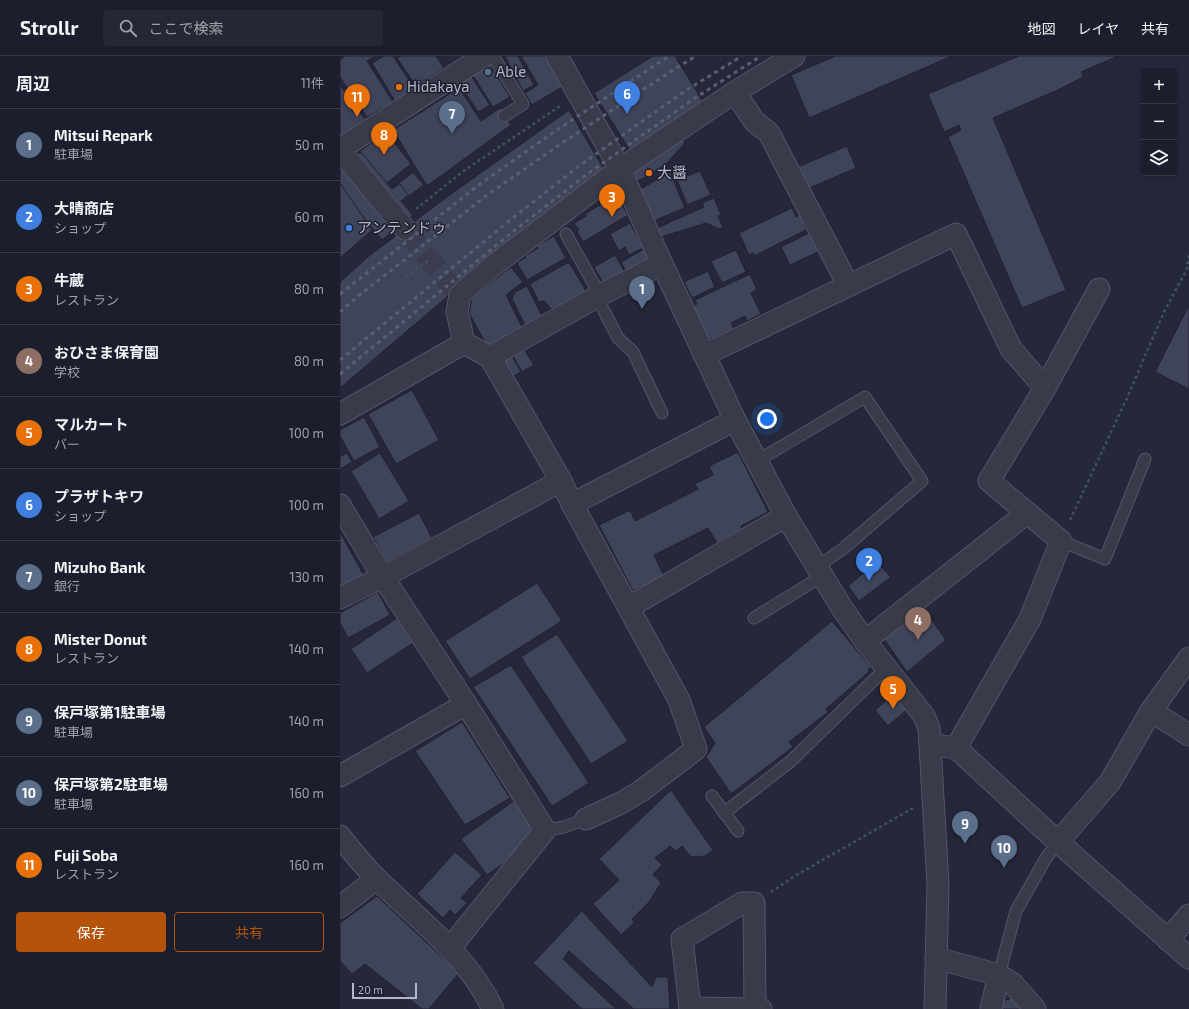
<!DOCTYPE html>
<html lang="ja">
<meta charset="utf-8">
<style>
:root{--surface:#1b1e2c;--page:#242734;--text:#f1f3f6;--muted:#a0a2a9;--line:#393c48;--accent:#b45309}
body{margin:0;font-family:"Exo 2","Noto Sans JP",sans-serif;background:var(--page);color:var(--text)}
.controls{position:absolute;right:12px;top:12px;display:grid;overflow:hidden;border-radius:4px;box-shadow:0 2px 6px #0003}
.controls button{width:36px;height:36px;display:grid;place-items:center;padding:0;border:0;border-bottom:1px solid var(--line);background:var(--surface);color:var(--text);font:20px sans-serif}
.scale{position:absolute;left:12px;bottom:10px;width:65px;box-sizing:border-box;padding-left:4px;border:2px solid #b3b6c6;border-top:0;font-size:11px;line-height:14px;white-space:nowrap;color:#b3b6c6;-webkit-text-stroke:3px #1d202f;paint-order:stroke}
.you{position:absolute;left:427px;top:363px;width:14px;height:14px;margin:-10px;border:3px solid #fff;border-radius:50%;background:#1a73e8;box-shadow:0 0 0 6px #1a73e833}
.badge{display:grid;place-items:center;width:26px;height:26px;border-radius:50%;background:var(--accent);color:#fff;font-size:13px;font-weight:700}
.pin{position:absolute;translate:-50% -33px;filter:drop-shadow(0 1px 2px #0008)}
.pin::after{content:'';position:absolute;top:21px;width:14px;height:12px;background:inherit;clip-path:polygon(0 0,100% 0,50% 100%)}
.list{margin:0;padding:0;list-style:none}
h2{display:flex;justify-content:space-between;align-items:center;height:52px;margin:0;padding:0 16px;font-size:17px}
h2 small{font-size:13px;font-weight:400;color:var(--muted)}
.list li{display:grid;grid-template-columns:26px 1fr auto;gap:12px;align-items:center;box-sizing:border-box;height:72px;padding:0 16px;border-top:1px solid var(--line)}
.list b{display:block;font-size:15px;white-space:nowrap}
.list p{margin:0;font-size:13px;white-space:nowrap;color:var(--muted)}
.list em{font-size:13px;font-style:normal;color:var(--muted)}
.actions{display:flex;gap:8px;padding:12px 16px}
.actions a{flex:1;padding:9px 0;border:1px solid var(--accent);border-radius:4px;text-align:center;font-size:14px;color:var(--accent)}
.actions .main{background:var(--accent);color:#fff}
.icon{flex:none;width:22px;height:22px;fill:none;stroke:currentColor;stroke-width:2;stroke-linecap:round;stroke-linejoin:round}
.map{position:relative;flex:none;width:849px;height:953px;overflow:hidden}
header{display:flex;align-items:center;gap:24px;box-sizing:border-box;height:56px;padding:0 20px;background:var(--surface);border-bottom:1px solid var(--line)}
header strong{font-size:19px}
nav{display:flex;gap:22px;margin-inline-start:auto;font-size:14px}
.search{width:280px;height:36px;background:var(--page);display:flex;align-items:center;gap:10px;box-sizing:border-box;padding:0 14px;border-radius:4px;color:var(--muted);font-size:15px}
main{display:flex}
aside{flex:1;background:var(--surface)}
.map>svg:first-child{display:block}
</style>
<header>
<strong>Strollr</strong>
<div class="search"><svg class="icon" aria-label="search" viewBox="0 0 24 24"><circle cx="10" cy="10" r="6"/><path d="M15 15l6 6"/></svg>ここで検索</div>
<nav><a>地図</a><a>レイヤ</a><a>共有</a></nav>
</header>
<main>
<aside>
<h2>周辺<small>11件</small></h2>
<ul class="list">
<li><span class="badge" style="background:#5c6f8a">1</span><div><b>Mitsui Repark</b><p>駐車場</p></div><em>50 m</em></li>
<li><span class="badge" style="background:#3f7fe0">2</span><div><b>大晴商店</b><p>ショップ</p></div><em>60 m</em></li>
<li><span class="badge" style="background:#e8710a">3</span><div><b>牛蔵</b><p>レストラン</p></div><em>80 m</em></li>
<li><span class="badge" style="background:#8d6e63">4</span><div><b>おひさま保育園</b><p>学校</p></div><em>80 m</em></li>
<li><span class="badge" style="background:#e8710a">5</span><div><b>マルカート</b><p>バー</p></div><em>100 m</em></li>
<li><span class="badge" style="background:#3f7fe0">6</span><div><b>プラザトキワ</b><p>ショップ</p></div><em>100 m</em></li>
<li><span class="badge" style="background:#5c6f8a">7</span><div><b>Mizuho Bank</b><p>銀行</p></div><em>130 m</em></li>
<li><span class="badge" style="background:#e8710a">8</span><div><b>Mister Donut</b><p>レストラン</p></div><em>140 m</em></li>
<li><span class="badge" style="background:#5c6f8a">9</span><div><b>保戸塚第1駐車場</b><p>駐車場</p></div><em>140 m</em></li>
<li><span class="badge" style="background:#5c6f8a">10</span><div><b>保戸塚第2駐車場</b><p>駐車場</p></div><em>160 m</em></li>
<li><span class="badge" style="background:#e8710a">11</span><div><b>Fuji Soba</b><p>レストラン</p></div><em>160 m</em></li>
</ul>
<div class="actions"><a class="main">保存</a><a>共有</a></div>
</aside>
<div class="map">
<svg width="849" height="953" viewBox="0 0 849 953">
<rect width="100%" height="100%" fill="#24283a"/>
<g fill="#40445a" stroke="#1f2231">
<path d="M5 0H35L27 5 53 46 27 61 0 21V4Z"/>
<path d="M44 0H53L74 32 55 45 32 7Z"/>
<path d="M60 0H96L104 12 76 30 57 2Z"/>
<path d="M165 0H178L194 29 183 35Z"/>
<path d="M181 0H205L222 31 192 49 185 37 198 29Z"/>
<path d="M313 0H335L365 49 291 96 254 37Z"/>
<path d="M496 0H612L469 62 451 19Z"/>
<path d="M679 0H778L741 16 743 21 720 33 653 62 726 234 682 252 608 81 621 74 619 69 604 76 588 38Z"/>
<path d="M149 7 170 41 153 51 132 18Z"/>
<path d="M131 20 150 49 138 56 119 27Z"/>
<path d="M0 29 25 63 0 81Z"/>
<path d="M119 32 141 65 160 52 171 69 87 130 53 74Z"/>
<path d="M229 54 266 117 161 195 0 332V226L29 200 104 143Z"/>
<path d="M46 76 71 108 44 129 18 97Z"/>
<path d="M343 83 345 87 325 109 300 124 294 126 295 114Z"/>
<path d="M507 90 516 112 467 133 458 111Z"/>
<path d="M21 96 52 133 62 126 71 137 61 145 73 159 42 184 0 132V113Z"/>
<path d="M360 115 371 139 347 149 337 124Z"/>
<path d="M73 116 84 129 69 140 59 127Z"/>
<path d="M330 116 345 152 313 165 299 134Z"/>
<path d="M0 127 32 174 0 202Z"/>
<path d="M276 139 288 159 243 186 237 176 239 174 234 167 246 160 245 158Z"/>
<path d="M374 142 381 159 378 160 383 171 379 173 366 167 321 181 317 172 364 151 362 147Z"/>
<path d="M452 152 456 161 460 159 466 174 414 200 413 197 409 199 399 177Z"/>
<path d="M290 167 298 182 300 181 305 191 289 199 285 191 279 195 270 178Z"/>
<path d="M471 176 480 195 450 209 441 191Z"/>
<path d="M214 180 226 202 187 224 177 207 186 201 185 200 198 192 197 190Z"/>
<path d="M304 193 308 201 307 204 286 215 281 206Z"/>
<path d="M396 194 406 216 382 227 371 205Z"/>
<path d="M275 199 284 215 264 226 262 225 254 211Z"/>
<path d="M227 207 230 208 245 233 244 237 213 253H211L204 245 199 246 190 228Z"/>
<path d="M171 211 183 226 166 239 183 273 147 290 129 257 132 242Z"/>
<path d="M368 215 375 231 352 242 344 226Z"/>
<path d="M410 218 417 234 411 237 421 258 407 265 405 260 391 267 394 273 372 283 367 282 353 250 357 248 355 244Z"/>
<path d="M187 230 203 262 186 271 172 243 175 236Z"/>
<path d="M849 249V333L815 316Z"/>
<path d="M182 290 194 309 182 316 171 297Z"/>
<path d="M170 297 181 316 169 323 161 302Z"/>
<path d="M72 334 99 384 56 408 28 358Z"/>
<path d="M24 361 40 391 14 405 0 380V374Z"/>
<path d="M398 396 428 456 401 470 402 473 377 487 368 472 314 499 324 520 293 535 259 469 290 454 295 465 358 433 355 428 373 419 369 410Z"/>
<path d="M7 397 12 406 0 413V401Z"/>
<path d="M40 397 69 445 39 463 11 415Z"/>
<path d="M79 457 92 482 47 506 33 481Z"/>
<path d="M0 476 24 520 0 532Z"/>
<path d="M537 506 551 521 519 545 508 530Z"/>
<path d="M197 527 222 565 130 623 105 585Z"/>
<path d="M38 536 50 559 8 582 0 567V557Z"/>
<path d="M584 553 606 584 567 616 544 583Z"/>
<path d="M57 562 73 587 27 617 11 593Z"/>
<path d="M492 565 531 611 528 614 530 615 486 653 488 656 449 686 453 691 391 738 366 701 375 687 364 671Z"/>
<path d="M217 578 288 685 251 708 181 601Z"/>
<path d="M171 609 249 727 212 750 133 631Z"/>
<path d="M557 635 570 651 548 670 535 654Z"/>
<path d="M122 666 170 742 125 769 75 695Z"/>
<path d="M331 734 373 794 365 800 351 801 342 790 336 795 330 790 315 802 322 809 313 818 321 827 309 846 292 863 294 867 281 879 253 848 279 824 259 803Z"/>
<path d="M175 744 191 767V778L164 807 147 819 121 783Z"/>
<path d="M115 796 142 819 121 842 127 847 115 859 110 854 103 862 77 838Z"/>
<path d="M37 840 119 917 89 953H82L25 908 12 918 0 905V867Z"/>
<path d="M242 855 312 931 316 921H328L330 953H294L229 895 223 903 276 953H242L193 907Z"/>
<path d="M672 942 682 953H661L663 945Z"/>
</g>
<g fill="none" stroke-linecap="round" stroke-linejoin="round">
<path stroke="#393d4f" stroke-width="21" stroke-dasharray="21 10" stroke-linecap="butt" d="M65 173 114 234"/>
<g stroke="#535665" stroke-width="13">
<g id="lane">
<path d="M153 0 183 48 164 60"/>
<path d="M226 178 260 239 261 249 278 282 293 296 322 357"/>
<path d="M417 405 525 341 582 425 504 492 477 511"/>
<path d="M721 485 765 503 805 403"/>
<path d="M414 562 482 520"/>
<path d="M372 740 398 775"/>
<path d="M384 757 451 705 546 612"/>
<path d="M205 774 224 771 246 763"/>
<path d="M659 919 676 855 706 802 718 786"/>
</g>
</g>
<g stroke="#535665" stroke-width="23">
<g id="street">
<path d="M217 0 280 113 322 208 395 364 446 460 502 552 525 585 584 660 589 672 598 828 595 953"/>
<path d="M395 36 414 65 429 77 508 229"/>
<path d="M0 93 144 0"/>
<path d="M0 94 65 173"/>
<path d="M322 208 260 239 150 301 124 287 117 256 120 239 125 234 154 209 280 113 395 36 454 0"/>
<path d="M364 299 616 178 671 293 705 332"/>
<path d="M150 301 221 425 232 448 339 644 356 693 301 735 281 747 246 763"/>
<path d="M0 358 124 287"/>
<path d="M232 448 395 364"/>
<path d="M0 449 43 521 126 648 205 774 110 892"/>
<path d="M0 542 43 521 221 425"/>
<path d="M289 551 446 460"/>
<path d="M525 585 687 457"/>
<path d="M811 655 849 679"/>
<path d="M590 688 616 692 690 563 721 485 649 425 705 332 759 233"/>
<path d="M616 692 718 786 849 902"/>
<path d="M0 720 126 648"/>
<path d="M0 780C12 795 24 811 38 824 79 864 128 900 153 953"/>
<path d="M718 786 770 726 811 655 849 602"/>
<path d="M0 851 36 823"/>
<path d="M828 884 849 859"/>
<path d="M596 902 659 919 673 928 695 953"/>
<path d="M350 952 342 883 402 847H414L415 953"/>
<path d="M350 953V952L421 953"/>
<path d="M651 953 659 919"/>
</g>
</g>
<g stroke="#445158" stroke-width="2.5" stroke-dasharray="3 3" stroke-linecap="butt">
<path d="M76 153 125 114 220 50"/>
<path d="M66 221 89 204"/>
<path d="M730 464 787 342 824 256 847 213 849 199"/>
<path d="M431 836 455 820 573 752"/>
</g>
<use href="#lane" stroke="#383b4a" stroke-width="11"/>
<use href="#street" stroke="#383b4a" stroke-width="21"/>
<g stroke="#5a5e71" stroke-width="3" stroke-dasharray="4 4" stroke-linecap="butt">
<path d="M0 238 140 128 214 76 329 0"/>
<path d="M0 256 17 241 146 140 222 87 333 14 356 0"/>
<path d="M0 304 169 165 239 110 345 35 402 0"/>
<path d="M0 318 175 174 246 119 352 44 421 0"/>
</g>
</g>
<circle fill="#5c6f8a" stroke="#1d202f" stroke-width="1.5" cx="148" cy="16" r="4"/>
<g fill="#e8710a" stroke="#1d202f" stroke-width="1.5">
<circle cx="59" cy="31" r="4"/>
<circle cx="309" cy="117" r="4"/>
</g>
<circle fill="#3f7fe0" stroke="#1d202f" stroke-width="1.5" cx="9" cy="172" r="4"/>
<g text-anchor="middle" stroke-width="3" stroke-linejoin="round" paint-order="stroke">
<g font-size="15" fill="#b3b6c6" stroke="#1d202f" text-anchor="start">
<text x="156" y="21">Able</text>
<text x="67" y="36">Hidakaya</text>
<text x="317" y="122">大醤</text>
<text x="17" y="177">アンテンドゥ</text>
</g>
</g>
</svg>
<div class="controls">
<button>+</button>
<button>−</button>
<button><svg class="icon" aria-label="layers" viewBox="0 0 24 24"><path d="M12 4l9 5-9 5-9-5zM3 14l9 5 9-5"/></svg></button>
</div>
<div class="scale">20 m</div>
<div class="you"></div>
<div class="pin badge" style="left:302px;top:253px;background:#5c6f8a">1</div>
<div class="pin badge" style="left:529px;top:525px;background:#3f7fe0">2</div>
<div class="pin badge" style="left:272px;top:161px;background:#e8710a">3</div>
<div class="pin badge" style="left:578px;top:584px;background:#8d6e63">4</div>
<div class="pin badge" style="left:553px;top:653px;background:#e8710a">5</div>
<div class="pin badge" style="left:287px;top:58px;background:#3f7fe0">6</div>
<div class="pin badge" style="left:112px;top:78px;background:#5c6f8a">7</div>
<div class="pin badge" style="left:44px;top:99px;background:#e8710a">8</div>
<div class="pin badge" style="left:625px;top:788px;background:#5c6f8a">9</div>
<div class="pin badge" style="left:664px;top:812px;background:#5c6f8a">10</div>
<div class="pin badge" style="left:17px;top:61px;background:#e8710a">11</div>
</div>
</main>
